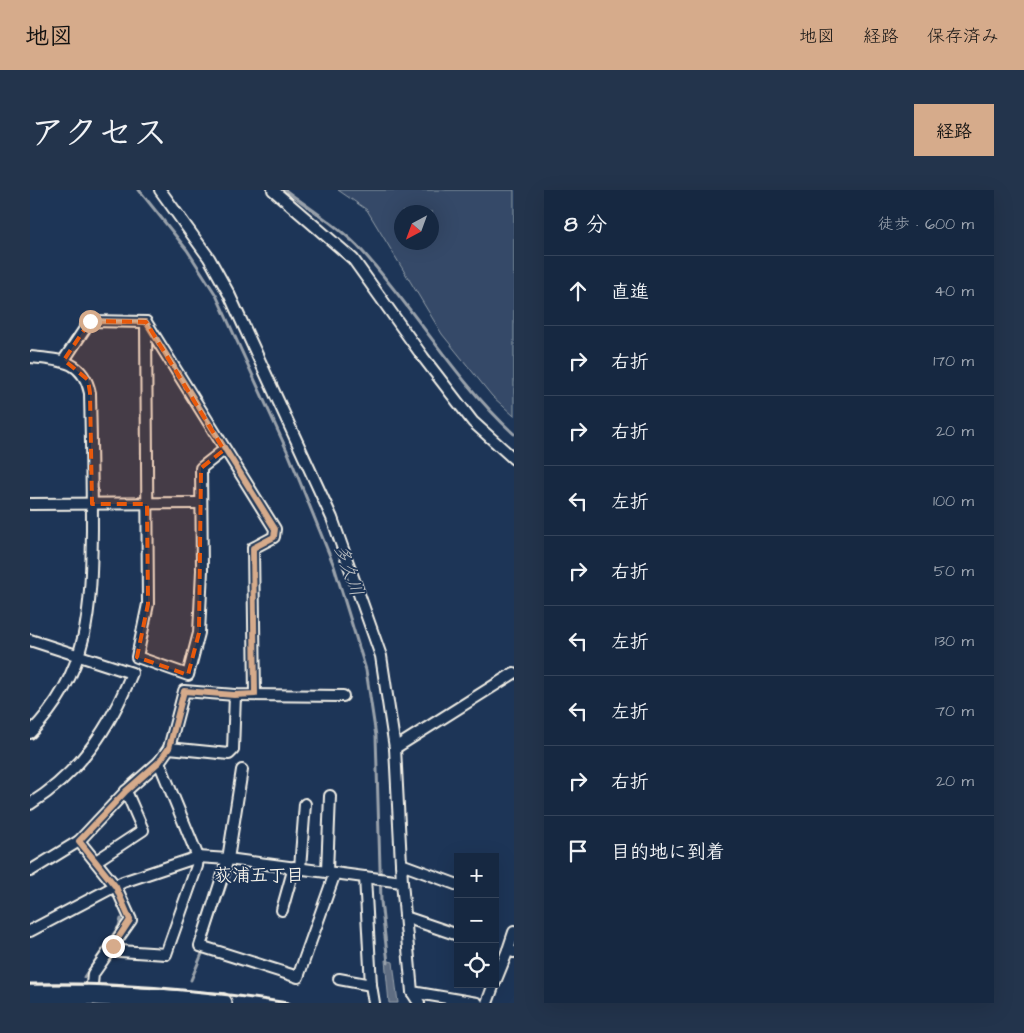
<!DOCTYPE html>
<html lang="ja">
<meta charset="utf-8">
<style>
:root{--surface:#162841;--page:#23344c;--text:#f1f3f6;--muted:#9ea6b1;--line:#35445a;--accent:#d6ab8b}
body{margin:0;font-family:"Architects Daughter","Klee One",sans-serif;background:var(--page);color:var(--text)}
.controls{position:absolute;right:15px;bottom:15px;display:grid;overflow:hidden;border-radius:0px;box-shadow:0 5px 20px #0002}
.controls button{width:45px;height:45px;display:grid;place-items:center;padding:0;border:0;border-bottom:1px solid var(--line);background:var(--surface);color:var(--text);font:25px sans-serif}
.compass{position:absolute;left:364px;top:15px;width:45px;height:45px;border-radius:50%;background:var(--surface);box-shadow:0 5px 20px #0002;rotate:221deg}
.stop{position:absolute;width:15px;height:15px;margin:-11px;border:4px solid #d6ab8b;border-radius:50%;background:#fff}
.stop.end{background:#d6ab8b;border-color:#fff;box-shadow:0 1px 5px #0008}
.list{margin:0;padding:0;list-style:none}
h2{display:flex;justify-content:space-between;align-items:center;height:65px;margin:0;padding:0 20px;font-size:21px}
h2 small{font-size:16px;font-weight:400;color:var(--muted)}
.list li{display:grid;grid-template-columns:32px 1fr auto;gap:15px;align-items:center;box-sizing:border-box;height:70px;padding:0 20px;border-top:1px solid var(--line)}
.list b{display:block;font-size:19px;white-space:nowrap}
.list em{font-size:16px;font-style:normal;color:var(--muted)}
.icon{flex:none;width:28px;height:28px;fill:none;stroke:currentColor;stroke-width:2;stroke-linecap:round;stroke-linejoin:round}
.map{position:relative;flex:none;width:484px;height:813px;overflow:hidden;border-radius:0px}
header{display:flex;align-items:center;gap:30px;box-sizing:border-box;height:70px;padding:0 25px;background:var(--accent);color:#111}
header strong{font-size:24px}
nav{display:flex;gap:28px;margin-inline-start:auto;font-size:18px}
.intro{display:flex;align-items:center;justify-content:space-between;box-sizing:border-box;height:120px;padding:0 30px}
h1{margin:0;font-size:35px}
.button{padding:12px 22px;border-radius:0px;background:var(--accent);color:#111;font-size:18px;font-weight:700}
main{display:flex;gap:30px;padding:0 30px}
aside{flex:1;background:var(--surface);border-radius:0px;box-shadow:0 5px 20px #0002}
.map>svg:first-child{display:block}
</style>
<header>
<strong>地図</strong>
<nav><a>地図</a><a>経路</a><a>保存済み</a></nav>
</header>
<div class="intro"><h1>アクセス</h1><a class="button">経路</a></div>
<main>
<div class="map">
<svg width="484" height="813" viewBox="0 0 484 813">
<rect width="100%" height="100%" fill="#1d3557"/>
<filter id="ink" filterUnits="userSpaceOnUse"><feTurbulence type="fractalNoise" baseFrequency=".02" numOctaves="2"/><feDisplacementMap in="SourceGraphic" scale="10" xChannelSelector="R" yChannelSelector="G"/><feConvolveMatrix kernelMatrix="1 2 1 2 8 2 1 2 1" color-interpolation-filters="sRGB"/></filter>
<g filter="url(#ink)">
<path fill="#354a67" stroke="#949ea8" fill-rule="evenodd" d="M308 0H484V226L462 206 412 144 337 20ZM372 22H402V52H372Z"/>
<path fill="#5e6d82" stroke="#9aa2ab" d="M355 770 363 772 368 813H359Z"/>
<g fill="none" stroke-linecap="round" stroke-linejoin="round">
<g stroke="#9aa2ab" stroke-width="3">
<path d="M109 0 157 60 186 105 259 265 304 376 336 480 346 546 351 711 358 773"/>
<path d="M255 0C279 18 314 40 333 62 386 121 425 190 484 244"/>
<path d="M180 741 203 675"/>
<path d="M54 787 89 736 91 729"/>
<path d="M161 790 174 759"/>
</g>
<g stroke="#f4f1e8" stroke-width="14">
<g id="street">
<path d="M130 0 179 68 199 104 302 328 351 466 365 558 372 692 382 802 447 813"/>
<path d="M243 0 323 69 393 167 443 232 484 269"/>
<path d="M116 132 118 414 107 467 158 485 169 443 172 380 171 278 194 260"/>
<path d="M0 167C29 170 53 169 60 203 61 248 62 294 62 339 61 418 60 483 0 543"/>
<path d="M34 170 60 131 116 132 245 339 244 347 223 358 225 504"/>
<path d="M0 314 170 313"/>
<path d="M0 450 102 483C80 537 51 582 0 614"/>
<path d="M139 558 199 564 203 560 205 505"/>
<path d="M365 558 484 483"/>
<path d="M212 580 198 669 170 756 268 787 305 683"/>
<path d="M49 651 86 697 101 730 63 784 61 805"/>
<path d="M66 671 113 640 96 601"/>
<path d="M371 674 428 695"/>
<path d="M270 678 275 614"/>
<path d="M0 681 49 651 96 601 129 572 139 558 154 501 205 505 313 506"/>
<path d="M297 681 300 606"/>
<path d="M335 687 341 795 344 813"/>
<path d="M252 720 264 677"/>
<path d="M375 727 428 745"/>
<path d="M0 741 93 692 168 667 198 669 372 692"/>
<path d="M83 756 90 761 136 764 167 676 168 667 129 572"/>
<path d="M478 760 484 742"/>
<path d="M309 789 341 795"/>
<path d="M465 792 478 760 484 762"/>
<path d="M382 802 389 813"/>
<path d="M457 813 464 794"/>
</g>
</g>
<g stroke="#f4f1e8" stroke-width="22">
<path id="highway" d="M0 805H61L192 813"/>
</g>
<use href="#street" stroke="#1d3557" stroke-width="10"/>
<use href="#highway" stroke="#1d3557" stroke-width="19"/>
<path stroke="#f4f1e8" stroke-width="3" d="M0 794C86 792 173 800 258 813"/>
</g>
</g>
<g fill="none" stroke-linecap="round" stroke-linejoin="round" filter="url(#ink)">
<path stroke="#d6ab8b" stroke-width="6" d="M60 131 116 132 245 339 244 347 223 358 225 504 204 505 154 501 139 558 129 572 96 601 49 651 86 697 100 730 83 756"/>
</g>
<path fill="#e8590c" fill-opacity="0.2" stroke="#e8590c" stroke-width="4" stroke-dasharray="10 6" stroke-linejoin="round" d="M60 131 116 132 194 260 171 278 169 443 158 485 107 467 118 414 117 314H62L60 203 58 190 34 170Z"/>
<g text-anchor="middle" stroke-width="4" stroke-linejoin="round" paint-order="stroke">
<g font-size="18" font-style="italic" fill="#c0c3c4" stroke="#1d3557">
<text transform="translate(319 380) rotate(71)" y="6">多久川</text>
</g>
<g font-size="18" font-weight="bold" fill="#f4f1e8" stroke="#1d3557">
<text x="229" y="691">荻浦五丁目</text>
</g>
</g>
</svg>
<div class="controls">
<button>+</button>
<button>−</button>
<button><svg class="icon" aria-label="locate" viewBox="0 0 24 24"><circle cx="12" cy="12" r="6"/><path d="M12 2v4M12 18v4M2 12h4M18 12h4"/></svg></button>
</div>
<svg class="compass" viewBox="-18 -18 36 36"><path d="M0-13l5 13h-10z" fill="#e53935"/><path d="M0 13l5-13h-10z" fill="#9ea6b1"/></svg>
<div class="stop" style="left:60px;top:131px"></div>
<div class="stop end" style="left:83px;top:756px"></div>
</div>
<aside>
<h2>8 分<small>徒歩 · 600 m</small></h2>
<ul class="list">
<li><svg class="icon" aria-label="ahead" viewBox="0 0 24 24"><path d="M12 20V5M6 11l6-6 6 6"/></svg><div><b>直進</b></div><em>40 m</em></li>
<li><svg class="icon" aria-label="right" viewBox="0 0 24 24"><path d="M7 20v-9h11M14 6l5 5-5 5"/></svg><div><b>右折</b></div><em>170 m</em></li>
<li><svg class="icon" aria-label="right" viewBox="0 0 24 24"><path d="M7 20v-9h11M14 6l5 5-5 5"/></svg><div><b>右折</b></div><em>20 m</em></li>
<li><svg class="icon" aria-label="left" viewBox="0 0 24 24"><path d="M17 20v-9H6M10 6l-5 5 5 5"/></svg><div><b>左折</b></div><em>100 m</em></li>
<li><svg class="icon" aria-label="right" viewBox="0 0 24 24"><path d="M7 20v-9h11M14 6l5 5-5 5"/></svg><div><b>右折</b></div><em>50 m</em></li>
<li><svg class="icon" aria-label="left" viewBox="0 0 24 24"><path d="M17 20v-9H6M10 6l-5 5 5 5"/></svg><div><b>左折</b></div><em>130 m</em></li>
<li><svg class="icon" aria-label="left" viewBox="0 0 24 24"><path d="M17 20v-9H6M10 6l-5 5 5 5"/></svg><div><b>左折</b></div><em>70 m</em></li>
<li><svg class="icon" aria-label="right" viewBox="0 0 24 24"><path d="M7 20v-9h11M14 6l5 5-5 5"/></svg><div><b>右折</b></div><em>20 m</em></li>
<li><svg class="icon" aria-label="arrive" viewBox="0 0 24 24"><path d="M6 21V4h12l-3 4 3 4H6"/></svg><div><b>目的地に到着</b></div></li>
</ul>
</aside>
</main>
